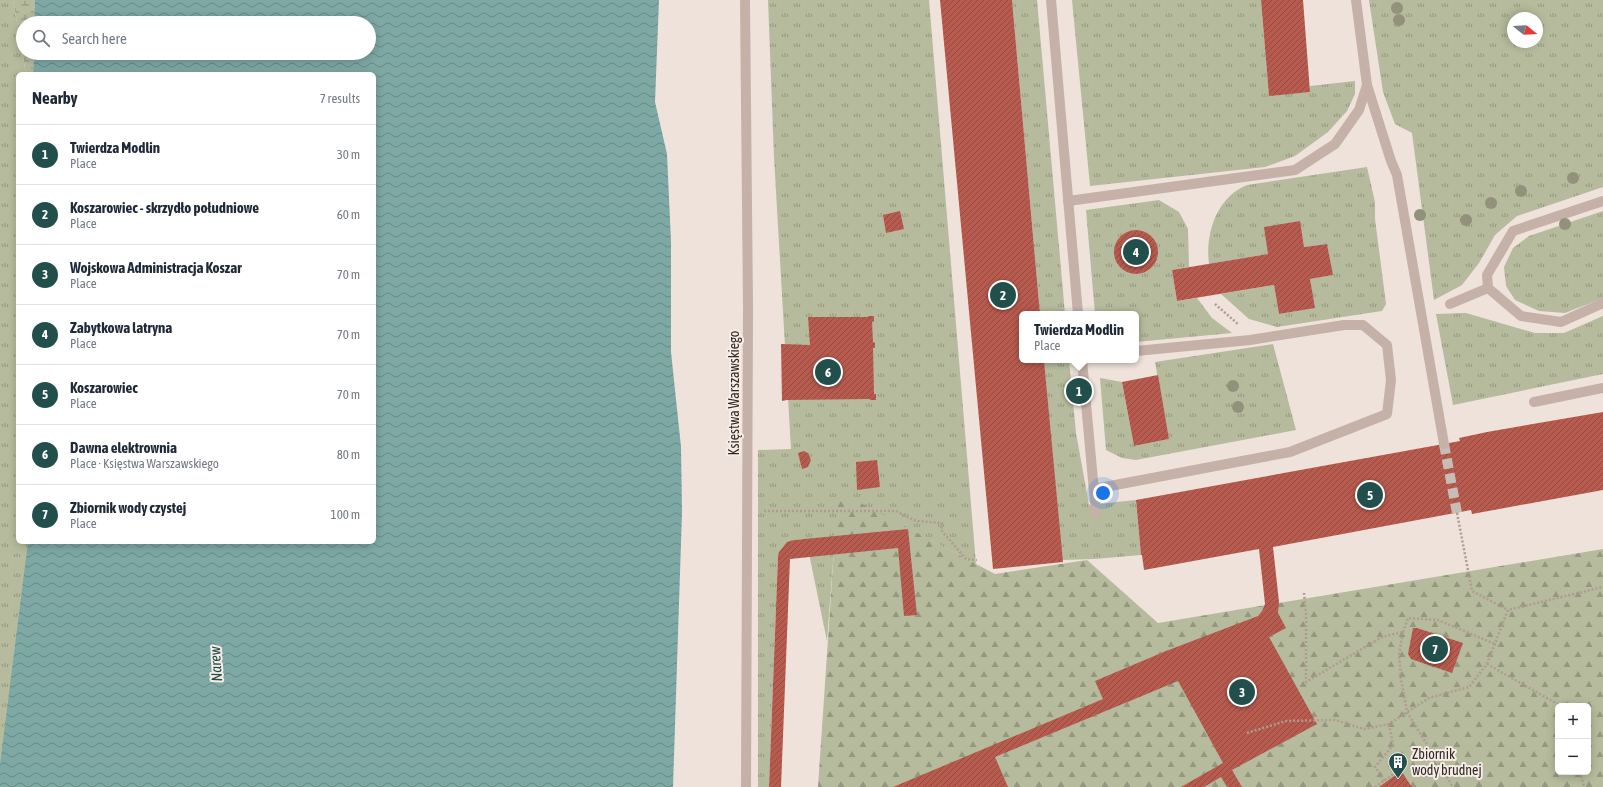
<!DOCTYPE html>
<meta charset="utf-8">
<style>
:root{--surface:#fff;--page:#f2f2f3;--text:#1f2937;--muted:#747a83;--line:#e0e1e3;--accent:#224f4c}
body{margin:0;font-family:"Asap Condensed",sans-serif;background:var(--page);color:var(--text)}
.controls{position:absolute;right:12px;bottom:12px;display:grid;overflow:hidden;border-radius:6px;box-shadow:0 2px 10px #0003}
.controls button{width:36px;height:36px;display:grid;place-items:center;padding:0;border:0;border-bottom:1px solid var(--line);background:var(--surface);color:var(--text);font:20px sans-serif}
.compass{position:absolute;left:1507px;top:12px;width:36px;height:36px;border-radius:50%;background:var(--surface);box-shadow:0 2px 10px #0003;rotate:108deg}
.you{position:absolute;left:1103px;top:493px;width:14px;height:14px;margin:-10px;border:3px solid #fff;border-radius:50%;background:#1a73e8;box-shadow:0 0 0 6px #1a73e833}
.badge{display:grid;place-items:center;width:26px;height:26px;border-radius:50%;background:var(--accent);color:#fff;font-size:13px;font-weight:700}
.pin{position:absolute;translate:-50% -50%;border:2px solid #fff;box-shadow:0 1px 4px #0006}
.popup{position:absolute;left:1019px;top:311px;width:120px;height:52px;box-sizing:border-box;display:grid;place-content:center;border-radius:6px;background:var(--surface);filter:drop-shadow(0 1px 3px #0005);font-size:13px;white-space:nowrap;color:var(--muted)}
.popup b{font-size:15px;color:var(--text)}
.popup::after{content:'';position:absolute;left:50%;top:100%;margin-left:-8px;border:8px solid transparent;border-top-color:var(--surface)}
.list{margin:0;padding:0;list-style:none}
h2{display:flex;justify-content:space-between;align-items:center;height:52px;margin:0;padding:0 16px;font-size:17px}
h2 small{font-size:13px;font-weight:400;color:var(--muted)}
.list li{display:grid;grid-template-columns:26px 1fr auto;gap:12px;align-items:center;box-sizing:border-box;height:60px;padding:0 16px;border-top:1px solid var(--line)}
.list b{display:block;font-size:15px;white-space:nowrap}
.list p{margin:0;font-size:13px;white-space:nowrap;color:var(--muted)}
.list em{font-size:13px;font-style:normal;color:var(--muted)}
.icon{flex:none;width:22px;height:22px;fill:none;stroke:currentColor;stroke-width:2;stroke-linecap:round;stroke-linejoin:round}
.map{position:relative;flex:none;width:1603px;height:787px;overflow:hidden}
.search{position:absolute;background:var(--surface);box-shadow:0 2px 10px #0003;left:16px;top:16px;width:360px;height:44px;display:flex;align-items:center;gap:10px;box-sizing:border-box;padding:0 14px;border-radius:22px;color:var(--muted);font-size:15px}
.panel{position:absolute;background:var(--surface);box-shadow:0 2px 10px #0003;left:16px;top:72px;width:360px;height:472px;border-radius:6px}
.map>svg:first-child{display:block}
</style>
<div class="map">
<svg width="1603" height="787" viewBox="0 0 1603 787">
<defs>
<pattern id="grass-tufts" width="24" height="20" patternUnits="userSpaceOnUse"><rect width="24" height="20" fill="#b5bb9c"/><path d="M3 7l-1-3M5 7V3M7 7l1-3M15 17l-1-3M17 17v-4M19 17l1-3" fill="none" stroke="#94987f"/></pattern>
<pattern id="forest-firs" width="22" height="20" patternUnits="userSpaceOnUse"><rect width="22" height="20" fill="#b5bb9c"/><path d="M5 1l3.5 6h-7zM16 11l3.5 6h-7z" fill="#94987f"/></pattern>
<pattern id="wetland-marsh" width="20" height="14" patternUnits="userSpaceOnUse"><rect width="20" height="14" fill="#b5bb9c"/><path d="M1 5h8M5 5V1M11 12h8M15 12V8" fill="none" stroke="#94987f"/></pattern>
<pattern id="water-waves" width="16" height="10" patternUnits="userSpaceOnUse"><rect width="16" height="10" fill="#7da8a4"/><path d="M0 5q4-4 8 0t8 0" fill="none" stroke="#678986"/></pattern>
<pattern id="building-hatch" width="6" height="6" patternUnits="userSpaceOnUse"><rect width="6" height="6" fill="#b85b4f"/><path d="M-1 1l2-2M0 6l6-6M5 7l2-2" fill="none" stroke="#964b42"/></pattern>
</defs>
<rect width="100%" height="100%" fill="#eee2da"/>
<g fill="url(#grass-tufts)" fill-rule="evenodd">
<path d="M0 0H13L26 74H18V542H29L0 772Z"/>
<path d="M768 0H929L976 564 909 529 835 536 827 641 806 539C792 539 782 543 778 557L769 787H758V450L791 449 774 157Z"/>
<path d="M1012 0H1037L1065 314H1040Z"/>
<path d="M1072 0H1261L1269 95 1310 92V86L1355 81V94L1347 111 1328 132 1295 156 1265 167 1090 186Z"/>
<path d="M1369 0H1603V187L1517 216 1495 235 1479 263 1462 285 1434 300 1412 133 1395 124 1383 92ZM1513 18H1537V42H1513Z"/>
<path d="M1367 167 1375 202V219L1386 304 1382 311 1277 327 1249 319 1221 294 1274 285 1279 314 1314 308 1310 279 1332 275 1327 244 1304 247 1299 221 1268 254 1209 264C1205 233 1217 197 1247 185Z"/>
<path d="M1159 200 1179 212 1188 229 1189 267 1172 270 1177 301 1197 298 1212 318 1232 333 1136 342V314H1095L1086 210Z"/>
<path d="M1603 211V298L1565 313 1539 311 1515 300 1506 286 1504 267 1513 248 1529 236Z"/>
<path d="M1466 313 1535 333H1564L1603 316V374L1453 405 1436 314Z"/>
<path d="M1273 344 1296 430 1136 460 1122 458 1106 450 1100 378 1122 382 1134 446 1169 439 1155 362Z"/>
<path d="M1044 360H1069L1076 433 1089 505 1136 500 1141 555 1095 559 1062 560Z"/>
</g>
<path fill="url(#forest-firs)" fill-rule="evenodd" d="M838 491 995 574 1087 560 1158 623 1603 549V787H818ZM1558 706H1588V772H1558Z"/>
<path fill="url(#wetland-marsh)" d="M13 0H35L34 23H23V53H34L33 74H26Z"/>
<path fill="url(#water-waves)" d="M35 0H659L655 102 667 154 671 242V352L681 447 682 512 673 787H0V765L28 542H374V74H33L34 53H369V23H34Z"/>
<g fill="url(#building-hatch)">
<path d="M940 0H1012L1040 314H1022V360H1044L1063 562 993 569Z"/>
<path d="M1261 0H1303L1310 92 1269 96Z"/>
<path d="M900 211 904 229 886 233 883 215Z"/>
<path d="M1300 221 1304 247 1327 244 1333 275 1310 279 1315 308 1279 314 1274 285 1177 301 1172 270 1268 254 1264 227Z"/>
<circle cx="1136" cy="252" r="22"/>
<path d="M868 316H874V321L872 322 873 342 875 343V348H873L874 394H876V400H870V399L787 400 782 401 781 344 810 345 808 317H868Z"/>
<path d="M1158 375 1169 439 1134 446 1122 382Z"/>
<path d="M1603 412V490L1472 514 1471 510 1273 547 1279 602 1278 613 1286 628 1269 637 1317 724 1232 770 1242 787H1227L1221 777 1204 787H1181L1223 763 1178 681 995 757 1008 787H893L1103 699 1095 681 1166 651 1258 616 1262 611 1265 604 1259 549 1144 570 1142 555H1141L1136 500 1460 441 1459 438 1487 432Z"/>
<path d="M804 451 808 453 811 460 808 467 802 469 798 453Z"/>
<path d="M877 460 880 487 857 490 856 462Z"/>
<path d="M908 529 917 615 904 616 898 548 790 559 781 787H769L778 556 779 552 787 542 794 540Z"/>
<path d="M1413 628H1417L1463 643 1452 673 1411 659 1408 654Z"/>
<path d="M1401 771 1412 787H1379Z"/>
</g>
<g fill="none" stroke-linecap="round" stroke-linejoin="round">
<path stroke="#c8bdb6" stroke-width="10" stroke-dasharray="10 5" stroke-linecap="butt" d="M1444 444 1457 513"/>
<g stroke="#b09b92" stroke-width="2.5" stroke-dasharray="2 2" stroke-linecap="butt">
<path d="M1215 304 1238 324"/>
<path d="M764 511H896L916 521 942 523 941 530 966 559 977 560"/>
<path d="M1457 513 1472 591 1508 610"/>
<path d="M1304 593 1306 613V682L1382 637 1403 632 1399 654 1401 679 1407 712 1453 787"/>
<path d="M1403 632 1408 618 1438 620 1495 644"/>
<path d="M1487 664 1561 706"/>
<path d="M1247 733 1286 721 1335 720 1364 729 1389 724 1429 698 1469 687 1487 664 1508 610 1603 587"/>
<path d="M1580 772 1584 787"/>
<path d="M1384 781 1375 767 1393 745 1389 724"/>
<path d="M1375 787 1395 773"/>
</g>
<g stroke="#c5b1a8" stroke-width="10">
<path d="M745 0 748 309 746 787"/>
<path d="M1051 0 1078 314"/>
<path d="M1356 0 1367 85 1391 161 1397 175 1444 444"/>
<path d="M1068 201 1295 170 1335 144 1359 110 1367 85"/>
<path d="M1603 201 1513 231 1487 275 1488 288 1521 316 1561 322 1603 303"/>
<path d="M1450 304 1488 288"/>
<path d="M1082 360 1096 513"/>
<path d="M1534 402 1603 388"/>
<path d="M1094 489 1290 452 1387 414 1391 380 1387 345 1363 325H1344L1250 340 1136 351"/>
</g>
</g>
<g fill="#92917b">
<circle cx="1397" cy="8" r="6"/>
<circle cx="1399" cy="20" r="6"/>
<circle cx="1573" cy="178" r="6"/>
<circle cx="1521" cy="191" r="6"/>
<circle cx="1491" cy="203" r="6"/>
<circle cx="1420" cy="215" r="6"/>
<circle cx="1466" cy="220" r="6"/>
<circle cx="1565" cy="224" r="6"/>
<circle cx="1233" cy="386" r="6"/>
<circle cx="1238" cy="407" r="6"/>
</g>
<defs>
<g id="building-pin" transform="scale(1)"><path d="M0 17L-7.5 6A9.5 9.5 0 1 1 7.5 6Z" fill="#224f4c" stroke="#f7ede6"/><path d="M-4-6H4V6H1V3H-1V6H-4ZM-2.5-4.3h1.7v1.8h-1.7ZM.8-4.3h1.7v1.8H.8ZM-2.5-1h1.7V.8h-1.7ZM.8-1h1.7V.8H.8Z" fill="#fff"/></g>
</defs>
<g fill-rule="evenodd">
<use href="#building-pin" x="1398" y="762"/>
</g>
<g text-anchor="middle" stroke-width="4" stroke-linejoin="round" paint-order="stroke">
<g font-size="14" fill="#322927" stroke="#f7ede6">
<text transform="translate(734 393) rotate(-90)" y="5">Księstwa Warszawskiego</text>
</g>
<g font-size="14" fill="#322927" stroke="#f7ede6" text-anchor="start">
<text x="1412" y="759">Zbiornik<tspan x="1412" dy="16">wody brudnej</tspan></text>
</g>
<g font-size="15" font-style="italic" fill="#224f4c" stroke="#f7ede6">
<text transform="translate(216 664) rotate(-94)" y="5">Narew</text>
</g>
</g>
</svg>
<div class="controls">
<button>+</button>
<button>−</button>
</div>
<svg class="compass" viewBox="-18 -18 36 36"><path d="M0-13l5 13h-10z" fill="#e53935"/><path d="M0 13l5-13h-10z" fill="#747a83"/></svg>
<div class="you"></div>
<div class="pin badge" style="left:1079px;top:391px">1</div>
<div class="popup"><b>Twierdza Modlin</b>Place</div>
<div class="pin badge" style="left:1003px;top:295px">2</div>
<div class="pin badge" style="left:1242px;top:692px">3</div>
<div class="pin badge" style="left:1136px;top:252px">4</div>
<div class="pin badge" style="left:1370px;top:495px">5</div>
<div class="pin badge" style="left:828px;top:372px">6</div>
<div class="pin badge" style="left:1435px;top:649px">7</div>
<div class="search"><svg class="icon" aria-label="search" viewBox="0 0 24 24"><circle cx="10" cy="10" r="6"/><path d="M15 15l6 6"/></svg>Search here</div>
<section class="panel">
<h2>Nearby<small>7 results</small></h2>
<ul class="list">
<li><span class="badge">1</span><div><b>Twierdza Modlin</b><p>Place</p></div><em>30 m</em></li>
<li><span class="badge">2</span><div><b>Koszarowiec - skrzydło południowe</b><p>Place</p></div><em>60 m</em></li>
<li><span class="badge">3</span><div><b>Wojskowa Administracja Koszar</b><p>Place</p></div><em>70 m</em></li>
<li><span class="badge">4</span><div><b>Zabytkowa latryna</b><p>Place</p></div><em>70 m</em></li>
<li><span class="badge">5</span><div><b>Koszarowiec</b><p>Place</p></div><em>70 m</em></li>
<li><span class="badge">6</span><div><b>Dawna elektrownia</b><p>Place · Księstwa Warszawskiego</p></div><em>80 m</em></li>
<li><span class="badge">7</span><div><b>Zbiornik wody czystej</b><p>Place</p></div><em>100 m</em></li>
</ul>
</section>
</div>
